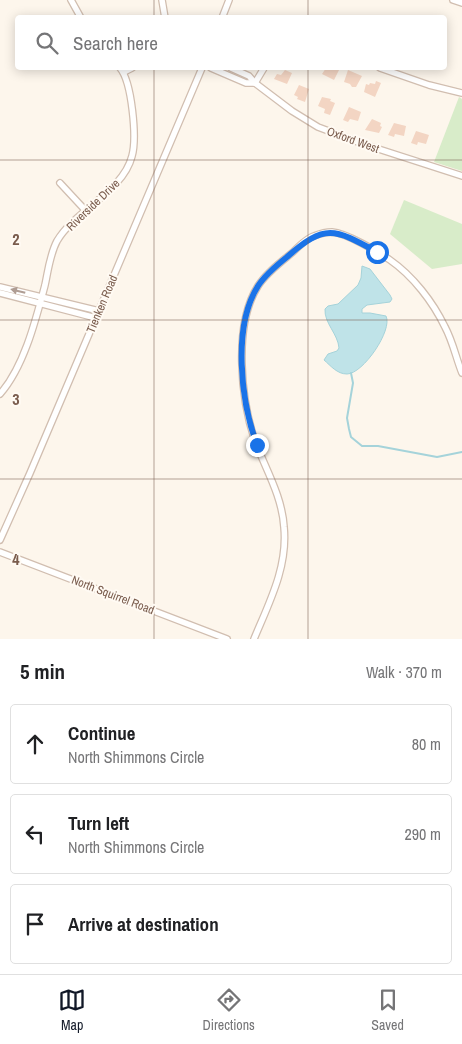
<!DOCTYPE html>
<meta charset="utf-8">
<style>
:root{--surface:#fff;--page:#f6f6f6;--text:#202124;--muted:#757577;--line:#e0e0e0;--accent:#111827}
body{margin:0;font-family:"Archivo Narrow",sans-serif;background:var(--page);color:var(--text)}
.stop{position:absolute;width:15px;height:15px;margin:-11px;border:4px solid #1a73e8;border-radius:50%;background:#fff}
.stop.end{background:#1a73e8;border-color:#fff;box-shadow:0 1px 5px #0008}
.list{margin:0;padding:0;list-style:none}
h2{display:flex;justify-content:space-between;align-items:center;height:65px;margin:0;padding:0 20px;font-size:21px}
h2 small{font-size:16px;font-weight:400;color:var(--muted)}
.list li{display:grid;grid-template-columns:32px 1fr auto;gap:15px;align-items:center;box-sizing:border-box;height:80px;margin:0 10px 10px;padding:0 10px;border:1px solid var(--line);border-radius:5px}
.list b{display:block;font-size:19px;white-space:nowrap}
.list p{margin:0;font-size:16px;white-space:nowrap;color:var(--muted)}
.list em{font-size:16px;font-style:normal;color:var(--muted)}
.icon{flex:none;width:28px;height:28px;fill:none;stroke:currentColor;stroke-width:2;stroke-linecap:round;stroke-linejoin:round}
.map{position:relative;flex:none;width:462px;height:639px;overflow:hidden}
.search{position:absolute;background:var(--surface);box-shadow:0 2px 12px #0003;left:15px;right:15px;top:15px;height:55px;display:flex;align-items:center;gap:12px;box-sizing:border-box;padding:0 18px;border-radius:5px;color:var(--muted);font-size:19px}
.sheet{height:335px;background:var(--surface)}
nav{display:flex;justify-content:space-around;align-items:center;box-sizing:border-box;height:70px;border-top:1px solid var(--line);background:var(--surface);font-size:14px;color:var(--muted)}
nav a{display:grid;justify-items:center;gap:2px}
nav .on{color:var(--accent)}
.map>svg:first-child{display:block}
</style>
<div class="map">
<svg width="462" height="639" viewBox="0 0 462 639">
<rect width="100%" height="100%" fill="#fdf6ec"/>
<g fill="#d8ecc9">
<path d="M459 97 462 99V171L434 162Z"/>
<path d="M404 200 462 224V264L432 269 390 234Z"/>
</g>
<path fill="#bfe3e8" stroke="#a5d3da" d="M362 266 370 269 390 295 392 299 390 302 367 305 362 309V313H370L386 316C393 330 363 374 347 374 337 374 331 366 324 360L328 354 337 351 339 348C338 334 324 323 325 309L328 306 338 304 358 285 361 278Z"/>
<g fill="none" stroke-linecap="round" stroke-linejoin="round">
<path stroke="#a5d3da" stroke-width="2" d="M351 373 353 383 347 418 349 429 351 437 362 446H378L437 457 462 452"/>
</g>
<g fill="#f3d5c3">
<path d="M326 68 333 70V68H340L334 80 322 74Z"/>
<path d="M285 70 292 73 287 84 274 79 277 74 281 75Z"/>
<path d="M348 70 362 76 356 87H352L350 84 344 82Z"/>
<path d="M376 81 381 83 375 97 364 92 366 84 369 85 370 83 375 84Z"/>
<path d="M299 85 309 89 305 102 297 99 298 97 294 95Z"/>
<path d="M322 97 331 99 330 101 335 103 330 115 324 113 325 109 318 106Z"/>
<path d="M349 107 361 112 358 121 350 119 348 122 343 120Z"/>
<path d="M372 119 381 123 380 126 382 127 379 133 365 130Z"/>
<path d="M394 123 406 126 404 136 395 134 394 137 388 135Z"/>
<path d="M416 131 429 135 426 144 418 142 417 145 411 143Z"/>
</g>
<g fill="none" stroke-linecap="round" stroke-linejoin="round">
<g stroke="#d1beb0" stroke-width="8">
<g id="minor">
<path d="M71 0 81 18"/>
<path d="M162 0 165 18"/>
<path d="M453 0 462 3"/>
<path d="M222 18 229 0"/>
<path d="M211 68 246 83H255"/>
<path d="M231 68 249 76 255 83 292 111 318 127 363 144 462 176"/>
<path d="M380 68 429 85 462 93"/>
<path d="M124 72 132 68"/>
<path d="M255 83 264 68"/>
<path d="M60 183 86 211"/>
<path d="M0 287 99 311"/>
<path d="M0 293 96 318"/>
<path d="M0 394C24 367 36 319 45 285 48 271 50 254 57 241 75 210 123 192 132 156 137 138 132 82 120 68"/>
<path d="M0 540 30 473 202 68"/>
<path d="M0 552 227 639"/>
<path d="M254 639C269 603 288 567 284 527 282 496 266 470 255 441 241 400 233 325 258 286 266 273 281 262 293 252 299 246 307 238 314 236 319 234 327 232 332 232 347 233 378 252 390 260 413 276 433 302 445 327 453 342 456 358 462 373"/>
</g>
</g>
<use href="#minor" stroke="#fff" stroke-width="5.5"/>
</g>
<defs><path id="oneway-solid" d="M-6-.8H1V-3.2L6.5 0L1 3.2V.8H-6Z" transform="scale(1.25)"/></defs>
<use fill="#af9d94" href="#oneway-solid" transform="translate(18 291) rotate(-166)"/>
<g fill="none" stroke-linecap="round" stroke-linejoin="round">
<path stroke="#1a73e8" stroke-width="6" d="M257 445C241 402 232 327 258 286 265 275 277 265 287 257 325 223 335 229 377 252"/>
</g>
<path fill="none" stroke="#7a5c4d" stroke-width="1" stroke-opacity="0.55" d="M154 0V18M308 0V18M154 68V639M308 68V639M0 160H462M0 320H462M0 479H462"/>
<g text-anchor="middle" stroke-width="4" stroke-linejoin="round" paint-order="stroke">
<g font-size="12" fill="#7a5c4d" stroke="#fffaf3">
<text transform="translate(353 140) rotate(20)" y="4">Oxford West</text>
<text transform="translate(93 205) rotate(-44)" y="4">Riverside Drive</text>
<text transform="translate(102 304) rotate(-67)" y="4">Tienken Road</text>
<text transform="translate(113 595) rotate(21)" y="4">North Squirrel Road</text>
</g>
</g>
<g font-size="16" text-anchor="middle" font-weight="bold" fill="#7a5c4d" stroke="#fffaf3" stroke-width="4" stroke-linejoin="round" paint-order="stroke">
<text x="16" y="245">2</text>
<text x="16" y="405">3</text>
<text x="16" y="565">4</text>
</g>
</svg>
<div class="stop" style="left:377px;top:252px"></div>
<div class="stop end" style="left:257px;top:445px"></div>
<div class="search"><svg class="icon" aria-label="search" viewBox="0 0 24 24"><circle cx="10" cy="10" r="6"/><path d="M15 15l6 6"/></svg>Search here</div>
</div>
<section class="sheet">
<h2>5 min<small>Walk · 370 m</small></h2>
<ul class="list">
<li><svg class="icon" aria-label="ahead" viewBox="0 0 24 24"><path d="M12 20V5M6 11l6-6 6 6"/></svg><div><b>Continue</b><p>North Shimmons Circle</p></div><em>80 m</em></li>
<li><svg class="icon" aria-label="left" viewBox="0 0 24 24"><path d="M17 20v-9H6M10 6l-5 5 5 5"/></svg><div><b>Turn left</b><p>North Shimmons Circle</p></div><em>290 m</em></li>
<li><svg class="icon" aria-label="arrive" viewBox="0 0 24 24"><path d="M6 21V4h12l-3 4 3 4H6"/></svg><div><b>Arrive at destination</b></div></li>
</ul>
</section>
<nav>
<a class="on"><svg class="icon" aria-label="map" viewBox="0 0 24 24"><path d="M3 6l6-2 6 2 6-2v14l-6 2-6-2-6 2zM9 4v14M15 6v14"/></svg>Map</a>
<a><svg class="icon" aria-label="directions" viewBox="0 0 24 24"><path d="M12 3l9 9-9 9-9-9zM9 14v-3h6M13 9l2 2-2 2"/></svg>Directions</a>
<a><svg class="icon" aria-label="saved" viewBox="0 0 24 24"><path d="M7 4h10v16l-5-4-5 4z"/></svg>Saved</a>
</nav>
